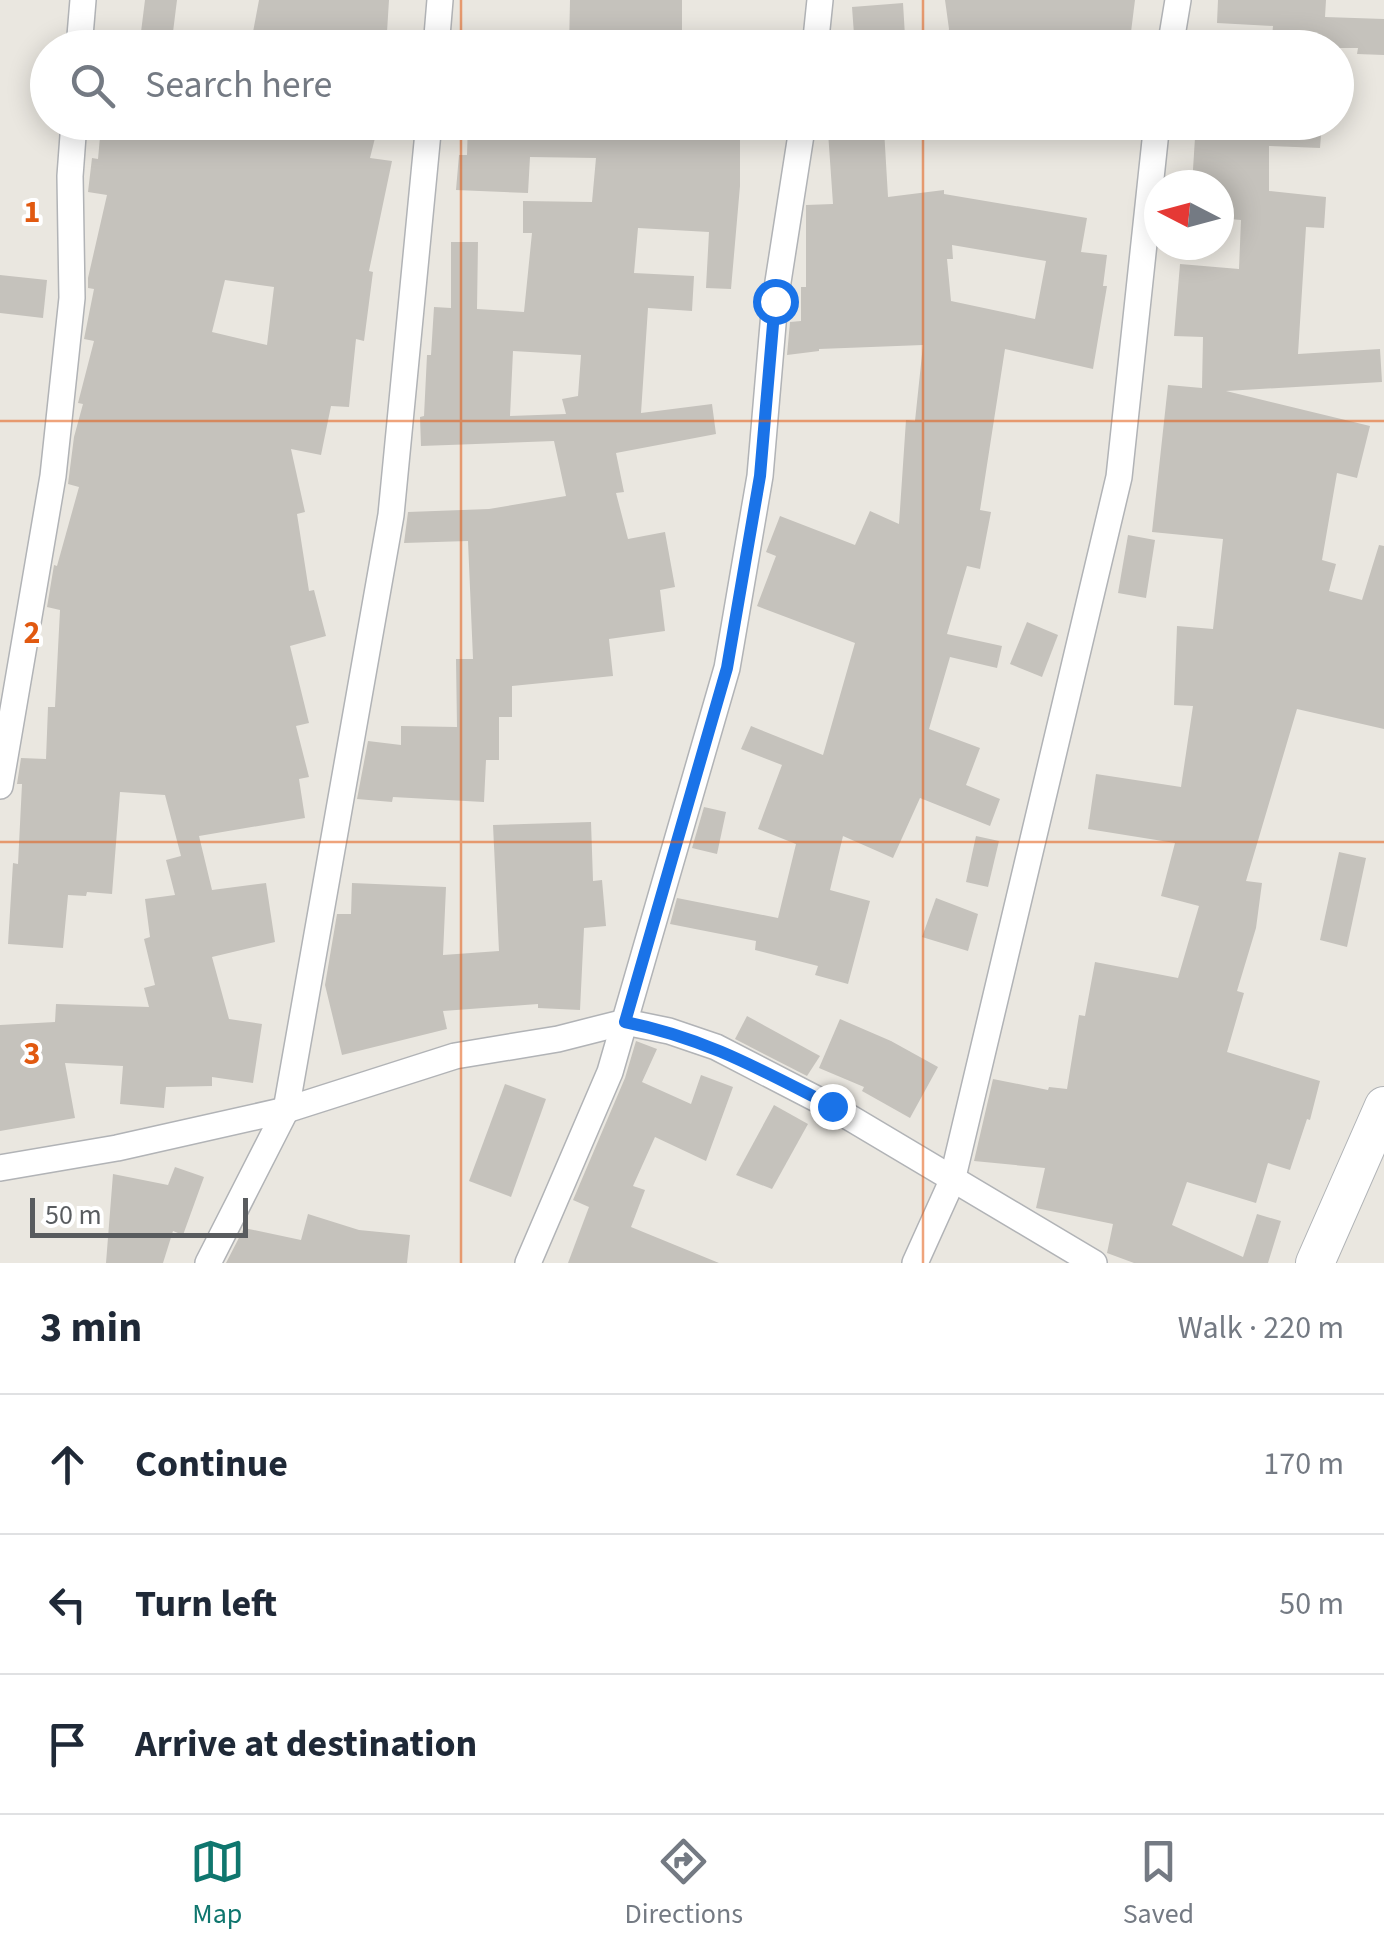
<!DOCTYPE html>
<meta charset="utf-8">
<style>
:root{--surface:#fff;--page:#f2f2f3;--text:#1f2937;--muted:#747a83;--line:#e0e1e3;--accent:#0f766e}
body{margin:0;font-family:"Source Sans 3",sans-serif;background:var(--page);color:var(--text)}
.compass{position:absolute;left:1144px;top:170px;width:90px;height:90px;border-radius:50%;background:var(--surface);box-shadow:0 5px 25px #0003;rotate:276deg}
.scale{position:absolute;left:30px;bottom:25px;width:218px;box-sizing:border-box;padding-left:10px;border:5px solid #595c5f;border-top:0;font-size:28px;line-height:35px;white-space:nowrap;color:#595c5f;-webkit-text-stroke:8px #fff;paint-order:stroke}
.stop{position:absolute;width:30px;height:30px;margin:-22px;border:8px solid #1a73e8;border-radius:50%;background:#fff}
.stop.end{background:#1a73e8;border-color:#fff;box-shadow:0 2px 10px #0008}
.list{margin:0;padding:0;list-style:none}
h2{display:flex;justify-content:space-between;align-items:center;height:130px;margin:0;padding:0 40px;font-size:42px}
h2 small{font-size:32px;font-weight:400;color:var(--muted)}
.list li{display:grid;grid-template-columns:65px 1fr auto;gap:30px;align-items:center;box-sizing:border-box;height:140px;padding:0 40px;border-top:2px solid var(--line)}
.list b{display:block;font-size:38px;white-space:nowrap}
.list em{font-size:32px;font-style:normal;color:var(--muted)}
.icon{flex:none;width:55px;height:55px;fill:none;stroke:currentColor;stroke-width:2;stroke-linecap:round;stroke-linejoin:round}
.map{position:relative;flex:none;width:1384px;height:1263px;overflow:hidden}
.search{position:absolute;background:var(--surface);box-shadow:0 5px 25px #0003;left:30px;right:30px;top:30px;height:110px;display:flex;align-items:center;gap:25px;box-sizing:border-box;padding:0 35px;border-radius:55px;color:var(--muted);font-size:38px}
.sheet{height:550px;background:var(--surface)}
nav{display:flex;justify-content:space-around;align-items:center;box-sizing:border-box;height:140px;border-top:2px solid var(--line);background:var(--surface);font-size:28px;color:var(--muted)}
nav a{display:grid;justify-items:center;gap:5px}
nav .on{color:var(--accent)}
.map>svg:first-child{display:block}
</style>
<div class="map">
<svg width="1384" height="1263" viewBox="0 0 1384 1263">
<rect width="100%" height="100%" fill="#eae7e0"/>
<g fill="#c5c2bc" fill-rule="evenodd">
<path d="M145 0H177L171 48H139Z"/>
<path d="M259 0H389L386 48H250Z"/>
<path d="M570 0H682V48H569Z"/>
<path d="M945 0H1135L1129 48H946L949 29Z"/>
<path d="M1218 0H1326L1325 17 1384 19V55L1357 54 1358 48H1271L1273 26 1217 23Z"/>
<path d="M903 3 905 36 879 37 880 48H855L852 7Z"/>
<path d="M244 122H346L377 130 370 158 392 161 369 271 373 272 364 341 356 339 349 407 331 406 321 455 291 449 305 512 297 514 309 591 314 590 326 636 290 646 309 723 296 726 309 777 299 779 305 818 199 836 212 890 266 883 275 942 212 957 229 1019 262 1024 253 1083 212 1077V1086L166 1087 164 1108 120 1104 123 1066 65 1063 75 1118 0 1131V1025L55 1022 56 1004 149 1007 144 988 155 985 144 939 150 937 145 899 175 895 166 860 181 856 165 795 120 792 112 894 87 892 86 896 68 895 63 948 8 944 13 863 18 864 22 784H17L21 758 46 759 48 707H55L60 610 47 607 54 565 57 566 79 487 68 484 74 437 83 404 78 403 94 341 84 339 94 289 88 288V278L107 195 88 192 92 158 98 159 101 126 240 139ZM225 280 274 287 267 345 212 332Z"/>
<path d="M468 122H604L603 138 650 140 651 122H740V186L731 289 706 288 709 232 638 228 634 273 694 276 692 311 648 308 641 413 712 404 716 434 616 453 624 492 616 493 628 539 665 532 675 587 660 590 665 631 609 639 613 676 512 686V717H499V760H486L484 802 393 797 392 802 357 799 368 741 401 745V726L457 727 456 659H473L468 541 404 543 408 512 489 509 566 496 554 441 421 446 420 417 424 416 427 355H431L434 307 451 308V242H478L477 309 524 312 532 233H523V201L592 202 596 158 530 157 528 193 456 190 459 155H467ZM513 351 581 355 578 396 562 399 566 414 510 416Z"/>
<path d="M1196 122H1322L1320 148 1269 146V191L1326 197 1324 228 1306 227 1298 354 1380 349 1382 382 1226 391 1370 426 1357 478 1337 473 1322 560 1336 564 1329 591 1362 600 1379 545 1384 546V729L1297 709 1246 881 1262 883 1256 928 1237 991 1244 993 1227 1052 1320 1081 1310 1120 1307 1119 1290 1170 1268 1163 1256 1203 1187 1182 1172 1225 1243 1257 1257 1214 1281 1221 1268 1263H1134L1107 1253 1113 1224 1036 1208 1045 1168 974 1161 993 1079 1048 1090 1049 1087 1067 1089 1079 1015 1085 1016 1095 962 1178 978 1199 906 1161 896 1175 843 1088 829 1096 774 1181 787 1193 706 1174 705 1177 626 1213 629 1223 539 1152 532 1168 385 1202 388 1203 337 1174 336 1180 264 1239 269 1241 220 1219 218V185H1192Z"/>
<path d="M884 129 888 197 944 190V194L1087 218 1081 252 1107 255 1103 286H1107L1093 369 1005 349 980 510 991 512 980 569 967 566 947 634 1002 646 997 668 950 657 929 729 980 748 966 785 1000 799 990 826 920 798 893 858 843 836 830 890 870 901 848 984 815 975 818 966 755 950 756 941 670 924 677 898 778 918 796 844 758 829 782 765 741 749 751 726 823 755 855 643 757 606 776 556 766 552 780 516 855 545 870 511 899 524 906 420 915 421 923 345 819 349V351L787 355 790 322 801 321V287H806V205L833 204 828 132ZM952 245 1046 261 1035 319 951 301 947 259H953Z"/>
<path d="M0 275 47 280 43 318 0 313Z"/>
<path d="M1128 535 1155 540 1146 598 1118 593Z"/>
<path d="M1027 622 1058 635 1042 677 1010 664Z"/>
<path d="M704 807 726 812 717 854 692 848Z"/>
<path d="M591 822 593 881 602 880 606 926 584 928 580 1010 538 1008V1004L443 1011 447 1029 342 1055 325 985 337 914H351L352 883 446 887 443 955 499 951 493 825Z"/>
<path d="M976 836 999 841 988 887 966 882Z"/>
<path d="M1339 852 1366 858 1347 947 1320 940Z"/>
<path d="M936 898 978 914 968 951 922 937Z"/>
<path d="M747 1016 820 1056 807 1076 735 1039Z"/>
<path d="M840 1019 891 1041 938 1067 910 1118 862 1091 864 1087 819 1068Z"/>
<path d="M636 1041 657 1049 642 1082 691 1104 701 1075 733 1087 706 1161 655 1137 633 1186 645 1190 631 1227 719 1263H568L589 1207 573 1200 625 1078Z"/>
<path d="M505 1084 546 1099 511 1197 469 1181Z"/>
<path d="M774 1105 808 1124 772 1189 736 1175Z"/>
<path d="M175 1167 204 1177 183 1235 173 1231 163 1263H106L113 1174 168 1185Z"/>
<path d="M308 1214 359 1230 410 1235 407 1263H226L244 1228 301 1240Z"/>
</g>
<g fill="none" stroke-linecap="round" stroke-linejoin="round">
<g stroke="#b1b3b6" stroke-width="28">
<g id="street">
<path d="M79 48 83 0"/>
<path d="M436 48 440 0"/>
<path d="M815 48 820 0"/>
<path d="M1170 48 1178 0"/>
<path d="M0 786 53 476 72 298 70 176 74 122"/>
<path d="M0 1168 117 1148 286 1110 455 1056 558 1039 625 1022 669 1031 716 1047 832 1107 1094 1263"/>
<path d="M208 1263 286 1110 391 515 429 122"/>
<path d="M528 1263 610 1072 727 668 760 476 775 301 803 122"/>
<path d="M915 1263 952 1181 1119 477 1157 122"/>
</g>
</g>
<g stroke="#b0b3b6" stroke-width="40">
<path id="secondary" d="M1315 1263 1384 1106"/>
</g>
<use href="#street" stroke="#fff" stroke-width="25"/>
<use href="#secondary" stroke="#fff" stroke-width="38"/>
</g>
<g fill="none" stroke-linecap="round" stroke-linejoin="round">
<path stroke="#1a73e8" stroke-width="12" d="M775 301 760 476 727 668 625 1022C705 1038 761 1070 832 1106"/>
</g>
<path fill="none" stroke="#e15910" stroke-width="2.5" stroke-opacity="0.55" d="M461 0V48M923 0V48M461 122V1263M923 122V1263M0 421H1384M0 842H1384"/>
<g font-size="32" text-anchor="middle" font-weight="bold" fill="#e15910" stroke="#fff" stroke-width="8" stroke-linejoin="round" paint-order="stroke">
<text x="32" y="222">1</text>
<text x="32" y="643">2</text>
<text x="32" y="1064">3</text>
</g>
</svg>
<svg class="compass" viewBox="-18 -18 36 36"><path d="M0-13l5 13h-10z" fill="#e53935"/><path d="M0 13l5-13h-10z" fill="#747a83"/></svg>
<div class="scale">50 m</div>
<div class="stop" style="left:775px;top:301px"></div>
<div class="stop end" style="left:832px;top:1106px"></div>
<div class="search"><svg class="icon" aria-label="search" viewBox="0 0 24 24"><circle cx="10" cy="10" r="6"/><path d="M15 15l6 6"/></svg>Search here</div>
</div>
<section class="sheet">
<h2>3 min<small>Walk · 220 m</small></h2>
<ul class="list">
<li><svg class="icon" aria-label="ahead" viewBox="0 0 24 24"><path d="M12 20V5M6 11l6-6 6 6"/></svg><div><b>Continue</b></div><em>170 m</em></li>
<li><svg class="icon" aria-label="left" viewBox="0 0 24 24"><path d="M17 20v-9H6M10 6l-5 5 5 5"/></svg><div><b>Turn left</b></div><em>50 m</em></li>
<li><svg class="icon" aria-label="arrive" viewBox="0 0 24 24"><path d="M6 21V4h12l-3 4 3 4H6"/></svg><div><b>Arrive at destination</b></div></li>
</ul>
</section>
<nav>
<a class="on"><svg class="icon" aria-label="map" viewBox="0 0 24 24"><path d="M3 6l6-2 6 2 6-2v14l-6 2-6-2-6 2zM9 4v14M15 6v14"/></svg>Map</a>
<a><svg class="icon" aria-label="directions" viewBox="0 0 24 24"><path d="M12 3l9 9-9 9-9-9zM9 14v-3h6M13 9l2 2-2 2"/></svg>Directions</a>
<a><svg class="icon" aria-label="saved" viewBox="0 0 24 24"><path d="M7 4h10v16l-5-4-5 4z"/></svg>Saved</a>
</nav>
